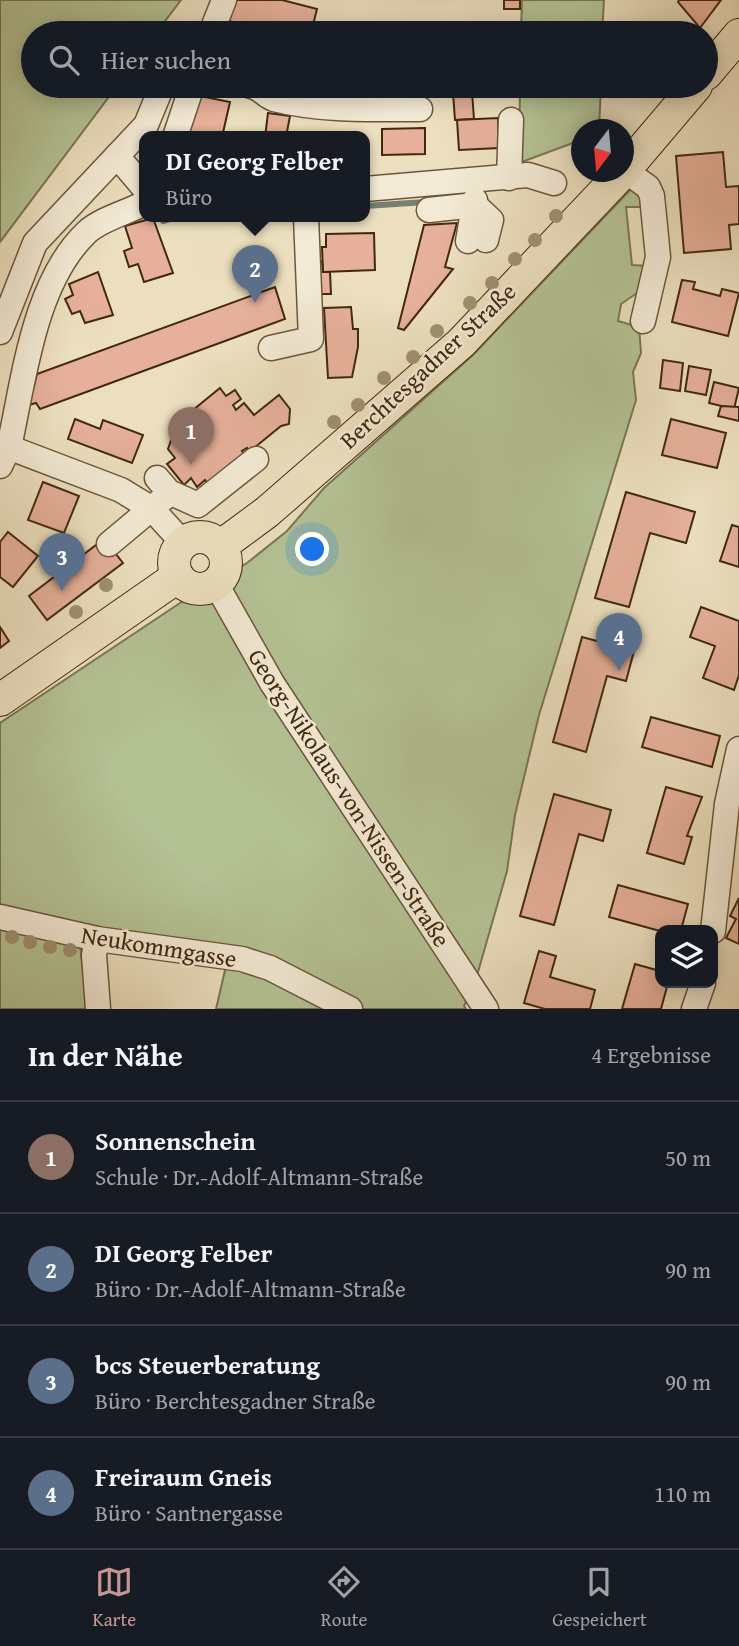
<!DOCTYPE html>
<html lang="de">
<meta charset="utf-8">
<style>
:root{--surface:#171b24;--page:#242831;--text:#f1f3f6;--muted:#9ea1a6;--line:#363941;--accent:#c59692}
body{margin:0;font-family:"Gentium Book Plus",serif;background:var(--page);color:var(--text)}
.controls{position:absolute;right:21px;bottom:21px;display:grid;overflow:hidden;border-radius:14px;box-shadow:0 4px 18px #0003}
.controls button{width:63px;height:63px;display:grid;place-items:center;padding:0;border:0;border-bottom:2px solid var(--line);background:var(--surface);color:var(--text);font:35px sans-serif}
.compass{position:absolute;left:571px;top:119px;width:63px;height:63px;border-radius:50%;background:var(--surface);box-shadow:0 4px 18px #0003;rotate:196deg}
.you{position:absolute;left:313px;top:550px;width:24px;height:24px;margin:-18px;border:5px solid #fff;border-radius:50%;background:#1a73e8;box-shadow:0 0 0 10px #1a73e833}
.badge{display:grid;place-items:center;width:46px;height:46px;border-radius:50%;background:var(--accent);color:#fff;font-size:23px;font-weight:700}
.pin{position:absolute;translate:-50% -58px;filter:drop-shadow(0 2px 4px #0008)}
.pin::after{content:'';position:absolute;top:37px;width:24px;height:21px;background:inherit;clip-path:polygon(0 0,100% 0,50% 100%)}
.popup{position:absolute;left:139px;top:131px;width:231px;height:91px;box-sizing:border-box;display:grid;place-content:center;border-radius:14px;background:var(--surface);filter:drop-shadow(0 2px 5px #0005);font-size:23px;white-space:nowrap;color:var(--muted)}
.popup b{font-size:26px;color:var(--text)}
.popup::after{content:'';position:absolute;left:50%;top:100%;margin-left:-14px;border:14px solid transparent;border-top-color:var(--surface)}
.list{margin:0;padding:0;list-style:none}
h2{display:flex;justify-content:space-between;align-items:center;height:91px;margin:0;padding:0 28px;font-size:30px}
h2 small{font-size:23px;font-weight:400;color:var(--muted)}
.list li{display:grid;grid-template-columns:46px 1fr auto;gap:21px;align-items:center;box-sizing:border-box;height:112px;padding:0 28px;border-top:2px solid var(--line)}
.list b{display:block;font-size:26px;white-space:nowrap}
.list p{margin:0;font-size:23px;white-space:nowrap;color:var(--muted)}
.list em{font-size:23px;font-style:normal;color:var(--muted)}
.icon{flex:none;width:38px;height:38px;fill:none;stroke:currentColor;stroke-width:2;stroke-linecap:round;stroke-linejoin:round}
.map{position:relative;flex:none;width:739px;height:1009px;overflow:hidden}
.search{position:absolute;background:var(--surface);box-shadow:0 4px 18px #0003;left:21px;right:21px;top:21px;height:77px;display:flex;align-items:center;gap:18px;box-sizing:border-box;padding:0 24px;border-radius:38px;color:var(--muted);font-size:26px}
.sheet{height:539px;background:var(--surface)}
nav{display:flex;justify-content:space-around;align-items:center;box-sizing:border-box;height:98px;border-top:2px solid var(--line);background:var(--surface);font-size:19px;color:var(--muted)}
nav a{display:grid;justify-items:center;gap:4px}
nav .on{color:var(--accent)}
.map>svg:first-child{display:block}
</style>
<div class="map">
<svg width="739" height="1009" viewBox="0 0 739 1009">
<rect width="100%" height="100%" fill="#ecdfbf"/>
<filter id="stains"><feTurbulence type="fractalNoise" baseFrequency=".00286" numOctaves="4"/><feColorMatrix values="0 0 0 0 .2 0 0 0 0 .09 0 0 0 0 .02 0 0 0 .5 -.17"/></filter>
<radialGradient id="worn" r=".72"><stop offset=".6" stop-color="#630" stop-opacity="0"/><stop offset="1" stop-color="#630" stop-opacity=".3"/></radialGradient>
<g fill="#b4c294" stroke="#7a7652" stroke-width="2">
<path d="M0 0H181L156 33H33V86H117L0 242Z"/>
<path d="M522 0H604L602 33H521Z"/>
<path d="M520 86H601L599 129 582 130 581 140 519 163Z"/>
<path d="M632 188 645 203 640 207H626L632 265 647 266 640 291 621 304 618 321 639 327 641 353 633 372 636 400 539 715 515 815 507 871 476 979 464 1006 466 1009H216L230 949 78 926 87 1009H0V723L183 601 247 563 287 531 324 488 473 355Z"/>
</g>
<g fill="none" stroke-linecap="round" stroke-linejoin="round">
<g stroke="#76826f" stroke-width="6">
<path d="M365 206 426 202"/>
<path d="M163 221 177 217"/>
</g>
</g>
<g fill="#e6b09a" stroke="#41290f" stroke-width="2">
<path d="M230 0H282L317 9 311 33H276L225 20Z"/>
<rect x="504" y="0" width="16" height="9"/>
<path d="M679 0H721L700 28 678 2Z"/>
<path d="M271 86H310L307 99Z"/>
<path d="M333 86H375L374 100 333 98Z"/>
<path d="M386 86H425V100L385 99Z"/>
<path d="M472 92 474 119 455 120 453 93Z"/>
<path d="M195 95 230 102 222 137H185Z"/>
<path d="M268 113 290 116 286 137H265Z"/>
<path d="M498 118 499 148 459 150 457 120Z"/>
<path d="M425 128V154L382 155V129Z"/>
<path d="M295 133 361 134V137H295Z"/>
<path d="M723 152 726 187 739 186V224L729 225 731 249 684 253 676 156Z"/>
<path d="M153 218 173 273 144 282 138 264 129 267 124 251 132 248 125 226Z"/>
<path d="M457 223 445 267 453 269 404 330 398 328 424 225Z"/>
<path d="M374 233 375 270 323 272 322 247H326V234Z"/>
<path d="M309 261H322L323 272H330L331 294H311Z"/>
<path d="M98 272 113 315 85 323 80 311 72 314 65 299 73 295 69 284Z"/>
<path d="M682 280 695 282 693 289 720 296 722 289 739 293 728 336 672 322Z"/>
<path d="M275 287 285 319 40 409 36 403 29 405 37 374Z"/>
<path d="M351 307 353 329H358V347L352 377 328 378 324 308Z"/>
<path d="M663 360 683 363 680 391 660 388Z"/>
<path d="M689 366 711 370 706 395 685 391Z"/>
<path d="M714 382 739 388 734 409 709 403Z"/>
<path d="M220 388 226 396 235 390 241 399 233 405 236 410 244 403 254 415 279 395 290 409 289 424 281 426 249 452 247 448 242 451 245 455 208 484 205 480 197 487 191 478 184 485 167 464 175 458 168 449 177 423Z"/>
<path d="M721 406 739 407V421L718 416Z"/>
<path d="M75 419 100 429 103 420 143 435 132 463 68 439Z"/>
<path d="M671 419 726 433 717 468 662 455Z"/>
<path d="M43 482 79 496 64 533 28 520Z"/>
<path d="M626 492 695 512 686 543 650 533 629 607 595 598Z"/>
<path d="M732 525 739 527V567L720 561Z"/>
<path d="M8 532 38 556 13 587 0 577V542Z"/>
<path d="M104 539 123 563 47 620 29 596Z"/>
<path d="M701 607 739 621V675L734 690 703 678 715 646 690 637Z"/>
<path d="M0 627 9 641 0 648Z"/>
<path d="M582 637 634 651 626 681 607 676 586 752 553 742Z"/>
<path d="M651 717 720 736 712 767 642 747Z"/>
<path d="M666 787 702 797 687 836 692 837 684 864 647 853Z"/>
<path d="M554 794 611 810 603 841 579 834 554 925 520 916Z"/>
<path d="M618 885 688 904 681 930 660 931 609 917Z"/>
<path d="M739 898V944L726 938 736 919 730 916Z"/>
<path d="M539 951 556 956 550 977 595 990 590 1009H545L524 1003Z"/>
<path d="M635 964 660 971V983H668L661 1009H622Z"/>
</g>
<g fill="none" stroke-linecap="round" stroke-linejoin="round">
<g stroke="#6c563b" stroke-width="27">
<g id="minor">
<path d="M211 33 224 0"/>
<path d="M251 86C261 88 265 96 274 99 321 111 372 109 420 109"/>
<path d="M175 137 192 86"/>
<path d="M117 156 145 189"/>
<path d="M624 170 648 187 652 196 658 257 643 321"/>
<path d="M509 178 511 120"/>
<path d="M365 189 528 175 554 183"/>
<path d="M429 210 475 205 491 220 486 240"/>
<path d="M468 241 475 200"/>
<path d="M0 332 35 243 146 125 162 86"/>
<path d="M271 348 311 339 306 217"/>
<path d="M0 444 121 490 152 509 183 543"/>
<path d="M0 466 9 447C24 379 34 282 87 232 101 219 128 212 145 203"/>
<path d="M157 478 169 492 198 505 256 459"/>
<path d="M109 544 164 498"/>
<path d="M216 584 272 683 486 1009"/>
<path d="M0 917 97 939 242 959 270 968 350 1009"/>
<path d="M713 931 727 804 739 749"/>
<path d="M97 939 94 955 98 1009"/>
<path d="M694 1009 703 983"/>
</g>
</g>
<g stroke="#41290f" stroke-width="34">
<g id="major">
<path d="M706 74 739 35"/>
<path d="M624 171 696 86"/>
<circle cx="200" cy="563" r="26"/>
<path d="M221 546 267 512 461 343 623 172"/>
<path d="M0 700 177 577"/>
</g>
</g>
<use href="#minor" stroke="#f3ead5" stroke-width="24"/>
<use href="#major" stroke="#ecdfbf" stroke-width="32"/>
</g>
<g fill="#9e9070">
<circle cx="556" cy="216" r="7"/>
<circle cx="535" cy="240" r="7"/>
<circle cx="515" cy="259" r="7"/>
<circle cx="492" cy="283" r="7"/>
<circle cx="470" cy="303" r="7"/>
<circle cx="437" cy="331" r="7"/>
<circle cx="413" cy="357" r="7"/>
<circle cx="384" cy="378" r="7"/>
<circle cx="358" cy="405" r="7"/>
<circle cx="334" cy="422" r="7"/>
<circle cx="106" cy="585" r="7"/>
<circle cx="76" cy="612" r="7"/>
<circle cx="12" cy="937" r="7"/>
<circle cx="30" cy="942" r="7"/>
<circle cx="50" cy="947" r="7"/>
<circle cx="70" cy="950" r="7"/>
</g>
<g text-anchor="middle" stroke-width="5" stroke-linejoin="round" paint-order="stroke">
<g font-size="24" fill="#41290f" stroke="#f3ead5">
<text transform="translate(428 366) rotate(-43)" y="8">Berchtesgadner Straße</text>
<text transform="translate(349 798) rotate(57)" y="8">Georg-Nikolaus-von-Nissen-Straße</text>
<text transform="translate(159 947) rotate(9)" y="8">Neukommgasse</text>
</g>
</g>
<rect width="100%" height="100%" filter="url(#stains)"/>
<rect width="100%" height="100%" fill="url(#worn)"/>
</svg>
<div class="controls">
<button><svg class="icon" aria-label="layers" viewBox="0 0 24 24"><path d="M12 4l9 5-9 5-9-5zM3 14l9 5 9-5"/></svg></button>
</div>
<svg class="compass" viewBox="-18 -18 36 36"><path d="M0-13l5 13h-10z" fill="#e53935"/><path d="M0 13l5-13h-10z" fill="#9ea1a6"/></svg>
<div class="you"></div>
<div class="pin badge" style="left:191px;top:465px;background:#8d6e63">1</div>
<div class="pin badge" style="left:255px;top:303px;background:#5c6f8a">2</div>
<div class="popup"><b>DI Georg Felber</b>Büro</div>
<div class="pin badge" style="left:62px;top:591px;background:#5c6f8a">3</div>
<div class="pin badge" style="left:619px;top:671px;background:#5c6f8a">4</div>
<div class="search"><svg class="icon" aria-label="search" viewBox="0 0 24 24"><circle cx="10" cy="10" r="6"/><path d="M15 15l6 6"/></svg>Hier suchen</div>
</div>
<section class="sheet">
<h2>In der Nähe<small>4 Ergebnisse</small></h2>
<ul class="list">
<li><span class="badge" style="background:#8d6e63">1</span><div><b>Sonnenschein</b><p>Schule · Dr.-Adolf-Altmann-Straße</p></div><em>50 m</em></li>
<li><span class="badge" style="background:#5c6f8a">2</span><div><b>DI Georg Felber</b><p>Büro · Dr.-Adolf-Altmann-Straße</p></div><em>90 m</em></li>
<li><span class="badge" style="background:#5c6f8a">3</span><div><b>bcs Steuerberatung</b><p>Büro · Berchtesgadner Straße</p></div><em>90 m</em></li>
<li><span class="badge" style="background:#5c6f8a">4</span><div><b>Freiraum Gneis</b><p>Büro · Santnergasse</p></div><em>110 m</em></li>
</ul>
</section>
<nav>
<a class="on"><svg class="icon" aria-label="map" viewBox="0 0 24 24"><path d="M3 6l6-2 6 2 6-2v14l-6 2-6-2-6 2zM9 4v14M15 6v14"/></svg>Karte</a>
<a><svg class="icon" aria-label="directions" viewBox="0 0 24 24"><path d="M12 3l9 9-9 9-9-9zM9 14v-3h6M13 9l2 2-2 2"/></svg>Route</a>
<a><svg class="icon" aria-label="saved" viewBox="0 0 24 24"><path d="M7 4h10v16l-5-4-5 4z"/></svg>Gespeichert</a>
</nav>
